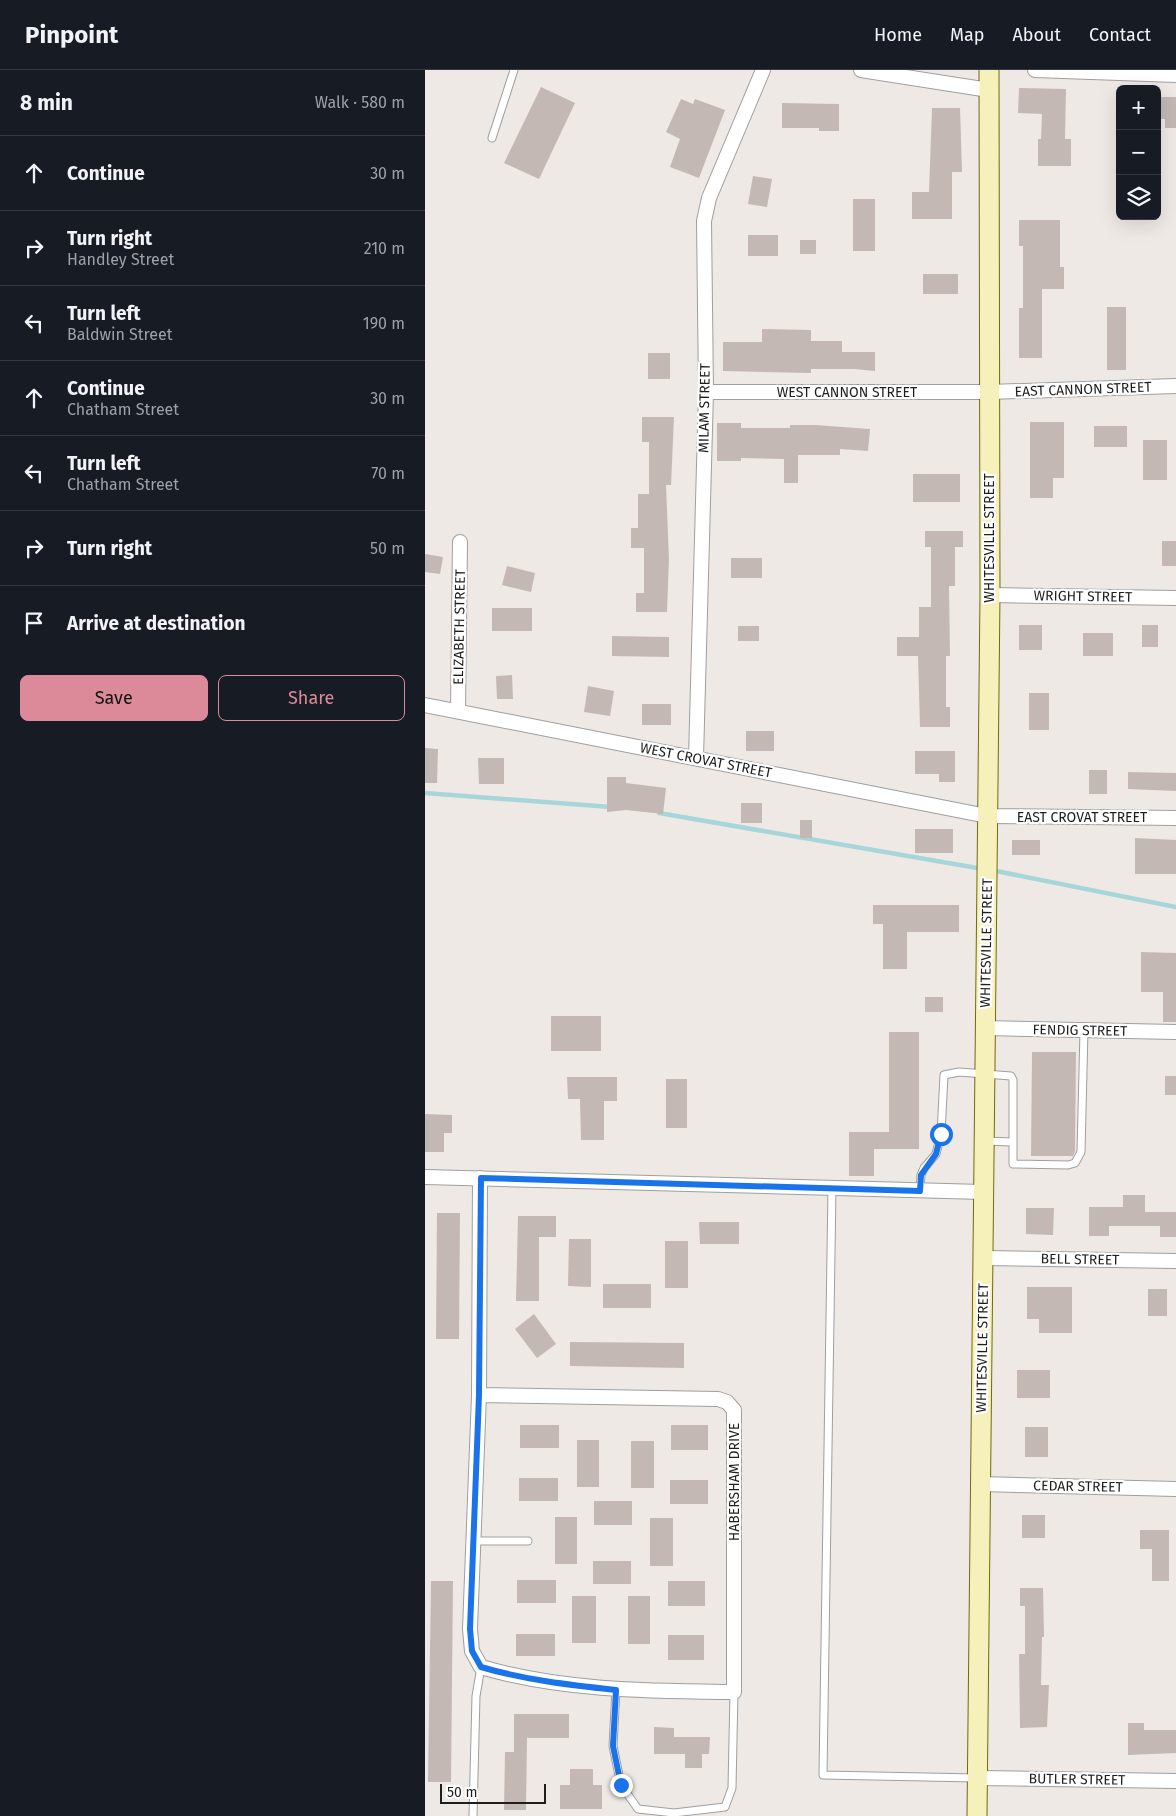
<!DOCTYPE html>
<meta charset="utf-8">
<style>
:root{--surface:#171b24;--page:#242831;--text:#f1f3f6;--muted:#9ea1a6;--line:#363941;--accent:#dc8a99}
body{margin:0;font-family:"Fira Sans",sans-serif;background:var(--page);color:var(--text)}
.controls{position:absolute;right:15px;top:15px;display:grid;overflow:hidden;border-radius:8px;box-shadow:0 5px 20px #0002}
.controls button{width:45px;height:45px;display:grid;place-items:center;padding:0;border:0;border-bottom:1px solid var(--line);background:var(--surface);color:var(--text);font:25px sans-serif}
.scale{position:absolute;left:15px;bottom:12px;width:106px;box-sizing:border-box;padding-left:5px;border:2px solid #1e1e1e;border-top:0;font-size:14px;line-height:18px;white-space:nowrap;color:#1e1e1e;-webkit-text-stroke:4px #fff;paint-order:stroke}
.stop{position:absolute;width:15px;height:15px;margin:-11px;border:4px solid #1a73e8;border-radius:50%;background:#fff}
.stop.end{background:#1a73e8;border-color:#fff;box-shadow:0 1px 5px #0008}
.list{margin:0;padding:0;list-style:none}
h2{display:flex;justify-content:space-between;align-items:center;height:65px;margin:0;padding:0 20px;font-size:21px}
h2 small{font-size:16px;font-weight:400;color:var(--muted)}
.list li{display:grid;grid-template-columns:32px 1fr auto;gap:15px;align-items:center;box-sizing:border-box;height:75px;padding:0 20px;border-top:1px solid var(--line)}
.list b{display:block;font-size:19px;white-space:nowrap}
.list p{margin:0;font-size:16px;white-space:nowrap;color:var(--muted)}
.list em{font-size:16px;font-style:normal;color:var(--muted)}
.actions{display:flex;gap:10px;padding:15px 20px}
.actions a{flex:1;padding:11px 0;border:1px solid var(--accent);border-radius:8px;text-align:center;font-size:18px;color:var(--accent)}
.actions .main{background:var(--accent);color:#111}
.icon{flex:none;width:28px;height:28px;fill:none;stroke:currentColor;stroke-width:2;stroke-linecap:round;stroke-linejoin:round}
.map{position:relative;flex:none;width:751px;height:1746px;overflow:hidden}
header{display:flex;align-items:center;gap:30px;box-sizing:border-box;height:70px;padding:0 25px;background:var(--surface);border-bottom:1px solid var(--line)}
header strong{font-size:24px}
nav{display:flex;gap:28px;margin-inline-start:auto;font-size:18px}
main{display:flex}
aside{flex:1;background:var(--surface)}
.map>svg:first-child{display:block}
</style>
<header>
<strong>Pinpoint</strong>
<nav><a>Home</a><a>Map</a><a>About</a><a>Contact</a></nav>
</header>
<main>
<aside>
<h2>8 min<small>Walk · 580 m</small></h2>
<ul class="list">
<li><svg class="icon" aria-label="ahead" viewBox="0 0 24 24"><path d="M12 20V5M6 11l6-6 6 6"/></svg><div><b>Continue</b></div><em>30 m</em></li>
<li><svg class="icon" aria-label="right" viewBox="0 0 24 24"><path d="M7 20v-9h11M14 6l5 5-5 5"/></svg><div><b>Turn right</b><p>Handley Street</p></div><em>210 m</em></li>
<li><svg class="icon" aria-label="left" viewBox="0 0 24 24"><path d="M17 20v-9H6M10 6l-5 5 5 5"/></svg><div><b>Turn left</b><p>Baldwin Street</p></div><em>190 m</em></li>
<li><svg class="icon" aria-label="ahead" viewBox="0 0 24 24"><path d="M12 20V5M6 11l6-6 6 6"/></svg><div><b>Continue</b><p>Chatham Street</p></div><em>30 m</em></li>
<li><svg class="icon" aria-label="left" viewBox="0 0 24 24"><path d="M17 20v-9H6M10 6l-5 5 5 5"/></svg><div><b>Turn left</b><p>Chatham Street</p></div><em>70 m</em></li>
<li><svg class="icon" aria-label="right" viewBox="0 0 24 24"><path d="M7 20v-9h11M14 6l5 5-5 5"/></svg><div><b>Turn right</b></div><em>50 m</em></li>
<li><svg class="icon" aria-label="arrive" viewBox="0 0 24 24"><path d="M6 21V4h12l-3 4 3 4H6"/></svg><div><b>Arrive at destination</b></div></li>
</ul>
<div class="actions"><a class="main">Save</a><a>Share</a></div>
</aside>
<div class="map">
<svg width="751" height="1746" viewBox="0 0 751 1746">
<rect width="100%" height="100%" fill="#eee9e4"/>
<g fill="none" stroke-linecap="round" stroke-linejoin="round">
<g stroke="#a6d6da" stroke-width="4.5">
<path d="M0 723 186 737"/>
<path d="M234 743 558 799"/>
<path d="M566 800 751 837"/>
</g>
</g>
<g fill="#c3b8b4">
<path d="M116 17 150 33 114 109 79 93Z"/>
<path d="M594 18 641 19 640 69H646V96H613V69H616L617 44 593 43Z"/>
<path d="M732 27H751V58H740V49H732Z"/>
<path d="M256 29 268 34 270 29 300 40 274 108 245 97 255 69 241 62Z"/>
<path d="M357 33 414 34V61H394V58H357Z"/>
<path d="M507 38H535L537 102H527V149H487V122H504Z"/>
<path d="M328 106 347 109 342 137 323 134Z"/>
<rect x="428" y="129" width="22" height="52"/>
<path d="M594 150H635V197H639V219H617V288H594V238H598V176H594Z"/>
<rect x="323" y="165" width="30" height="21"/>
<rect x="375" y="170" width="16" height="14"/>
<rect x="498" y="204" width="35" height="20"/>
<rect x="682" y="237" width="19" height="63"/>
<path d="M337 259 386 260V271H417V282H450V301L429 299H386V303L298 301V272H337Z"/>
<rect x="223" y="283" width="22" height="26"/>
<path d="M217 347H249L246 415H241L244 489 242 542H211V523H219V478H206V458H213V424H224V372H217Z"/>
<path d="M605 352H639V408H628V428H605Z"/>
<path d="M292 353H316V358H365V355H390L445 359 443 381 415 379V385H373V413H359V389L316 388V391H292Z"/>
<rect x="669" y="356" width="33" height="21"/>
<rect x="718" y="370" width="24" height="40"/>
<rect x="488" y="404" width="47" height="28"/>
<path d="M500 461H538V477H530V516H524L525 586H521V637H525V657H495L493 586H472V567H494V537H506V477H500Z"/>
<rect x="737" y="471" width="14" height="25"/>
<path d="M0 484 18 487 15 504 0 502Z"/>
<rect x="306" y="488" width="31" height="20"/>
<path d="M82 496 110 503 106 522 77 515Z"/>
<rect x="67" y="538" width="40" height="23"/>
<rect x="594" y="555" width="23" height="25"/>
<rect x="717" y="555" width="16" height="22"/>
<rect x="313" y="556" width="21" height="15"/>
<rect x="658" y="563" width="30" height="23"/>
<path d="M187 566 244 567V587L187 586Z"/>
<path d="M87 605 88 629H72L71 606Z"/>
<path d="M163 616 189 621 185 646 159 642Z"/>
<rect x="604" y="623" width="20" height="37"/>
<rect x="217" y="634" width="29" height="21"/>
<rect x="321" y="661" width="28" height="20"/>
<path d="M0 678 13 679 12 713H0Z"/>
<path d="M490 681H530V712H514V704H490Z"/>
<path d="M53 688H79V714H54Z"/>
<rect x="664" y="700" width="18" height="24"/>
<path d="M703 702 751 703V721L703 719Z"/>
<path d="M182 707H201V713L241 718 238 744 201 740 182 742Z"/>
<rect x="316" y="733" width="21" height="20"/>
<rect x="375" y="750" width="12" height="18"/>
<rect x="490" y="759" width="38" height="24"/>
<path d="M710 768 751 770V804H710Z"/>
<rect x="587" y="770" width="28" height="15"/>
<path d="M448 835H534V862H482V899H458V854H448Z"/>
<path d="M716 882 751 883V952H738V922H716Z"/>
<rect x="500" y="927" width="18" height="15"/>
<rect x="126" y="946" width="50" height="35"/>
<path d="M464 962H494V1079H449V1106H424V1062H464Z"/>
<path d="M607 982H651L650 1081 648 1086H606Z"/>
<rect x="740" y="1006" width="11" height="19"/>
<path d="M142 1007H192V1031H179V1070H156L155 1029H143Z"/>
<rect x="241" y="1009" width="21" height="49"/>
<path d="M0 1044 27 1045V1063H19V1082H0Z"/>
<path d="M698 1125H720V1142H751V1167H735V1156H684V1166H664V1137H698Z"/>
<path d="M601 1138H629L628 1165 601 1164Z"/>
<path d="M12 1143H35L34 1269H11Z"/>
<path d="M93 1146H131V1167H114V1231H91Z"/>
<path d="M274 1152H314V1174H275Z"/>
<path d="M144 1169H166V1217L143 1216Z"/>
<rect x="240" y="1171" width="23" height="47"/>
<rect x="178" y="1214" width="48" height="24"/>
<path d="M602 1217H647V1263H614V1249H602Z"/>
<rect x="723" y="1219" width="19" height="27"/>
<path d="M109 1244 131 1274 112 1288 90 1259Z"/>
<path d="M145 1272 259 1273V1298L145 1296Z"/>
<rect x="592" y="1300" width="33" height="28"/>
<rect x="95" y="1355" width="39" height="23"/>
<rect x="246" y="1355" width="37" height="25"/>
<rect x="600" y="1357" width="23" height="30"/>
<rect x="152" y="1370" width="22" height="47"/>
<rect x="206" y="1371" width="23" height="47"/>
<rect x="94" y="1408" width="39" height="23"/>
<rect x="245" y="1410" width="38" height="24"/>
<rect x="169" y="1431" width="38" height="24"/>
<rect x="597" y="1445" width="23" height="23"/>
<rect x="130" y="1447" width="22" height="47"/>
<rect x="225" y="1448" width="23" height="48"/>
<path d="M715 1460H744V1511H727V1479H715Z"/>
<rect x="168" y="1491" width="38" height="23"/>
<rect x="92" y="1510" width="39" height="23"/>
<path d="M6 1511H28L26 1712H3Z"/>
<rect x="243" y="1511" width="37" height="25"/>
<path d="M595 1518H618L619 1567H617L616 1615H624L622 1657 595 1658 594 1584H600V1536H595Z"/>
<rect x="147" y="1526" width="24" height="47"/>
<rect x="203" y="1526" width="22" height="48"/>
<rect x="91" y="1564" width="39" height="22"/>
<rect x="243" y="1565" width="36" height="25"/>
<path d="M89 1644H144V1668H102L101 1740H79L80 1682H89Z"/>
<path d="M703 1653H719V1660H751V1683L703 1685Z"/>
<path d="M229 1657 249 1658V1667H285L284 1684H277V1698H260V1684H229Z"/>
<path d="M145 1699H168V1715H177V1739H135V1715H145Z"/>
</g>
<g fill="none" stroke-linecap="round" stroke-linejoin="round">
<g stroke="#9f9f9f" stroke-width="9">
<g id="service">
<path d="M67 68 89 0"/>
<path d="M559 1071 587 1072"/>
<path d="M407 1118 398 1705 552 1708"/>
<path d="M495 1121 496 1105 499 1098 511 1084 516 1064 519 1005 534 1002 586 1006 588 1010V1094L643 1095 650 1093 656 1082 659 960"/>
<path d="M48 1471H103"/>
<path d="M191 1620 188 1676 196 1715 213 1739 249 1743 300 1737 307 1718 309 1622"/>
<path d="M48 1746 51 1626 56 1597"/>
</g>
</g>
<g stroke="#9f9f9f" stroke-width="16">
<g id="minor">
<path d="M436 0 564 20"/>
<path d="M610 0 751 5"/>
<path d="M281 322H564L751 316"/>
<path d="M565 525 751 528"/>
<path d="M0 635 562 746 751 748"/>
<path d="M33 641 35 472"/>
<path d="M271 688 281 322 279 151 284 128 338 0"/>
<path d="M560 958 751 962"/>
<path d="M0 1107 558 1122"/>
<path d="M558 1188 751 1191"/>
<path d="M54 1325 293 1329 302 1332 309 1340V1622C224 1621 138 1621 56 1597L47 1581 45 1559 54 1325 55 1108"/>
<path d="M556 1414 751 1419"/>
<path d="M552 1708 751 1711"/>
</g>
</g>
<g stroke="#706b0a" stroke-width="21">
<path id="secondary" d="M552 1746 565 525 564 0"/>
</g>
<use href="#service" stroke="#fff" stroke-width="7"/>
<use href="#minor" stroke="#fff" stroke-width="14"/>
<use href="#secondary" stroke="#f6f0ba" stroke-width="19"/>
</g>
<g fill="none" stroke-linecap="round" stroke-linejoin="round">
<path stroke="#1a73e8" stroke-width="6" d="M196 1715 188 1676 191 1620C145 1615 100 1610 56 1597L47 1581 45 1559 54 1325 56 1108 495 1121 496 1105 511 1084 516 1064"/>
</g>
<g text-anchor="middle" stroke-width="4.5" stroke-linejoin="round" paint-order="stroke">
<g font-size="14" fill="#1e1e1e" stroke="#fff">
<text transform="translate(658 319) rotate(-2)" y="5">EAST CANNON STREET</text>
<text x="422" y="327">WEST CANNON STREET</text>
<text transform="translate(279 338) rotate(-89)" y="5">MILAM STREET</text>
<text transform="translate(564 468) rotate(-90)" y="5">WHITESVILLE STREET</text>
<text transform="translate(658 526) rotate(1)" y="5">WRIGHT STREET</text>
<text transform="translate(34 557) rotate(-89)" y="5">ELIZABETH STREET</text>
<text transform="translate(281 690) rotate(11)" y="5">WEST CROVAT STREET</text>
<text x="657" y="752">EAST CROVAT STREET</text>
<text transform="translate(561 873) rotate(-89)" y="5">WHITESVILLE STREET</text>
<text transform="translate(655 960) rotate(1)" y="5">FENDIG STREET</text>
<text transform="translate(655 1189) rotate(1)" y="5">BELL STREET</text>
<text transform="translate(557 1278) rotate(-89)" y="5">WHITESVILLE STREET</text>
<text transform="translate(309 1412) rotate(-90)" y="5">HABERSHAM DRIVE</text>
<text transform="translate(653 1416) rotate(1)" y="5">CEDAR STREET</text>
<text transform="translate(652 1709) rotate(1)" y="5">BUTLER STREET</text>
</g>
</g>
</svg>
<div class="controls">
<button>+</button>
<button>−</button>
<button><svg class="icon" aria-label="layers" viewBox="0 0 24 24"><path d="M12 4l9 5-9 5-9-5zM3 14l9 5 9-5"/></svg></button>
</div>
<div class="scale">50 m</div>
<div class="stop" style="left:516px;top:1064px"></div>
<div class="stop end" style="left:196px;top:1715px"></div>
</div>
</main>
